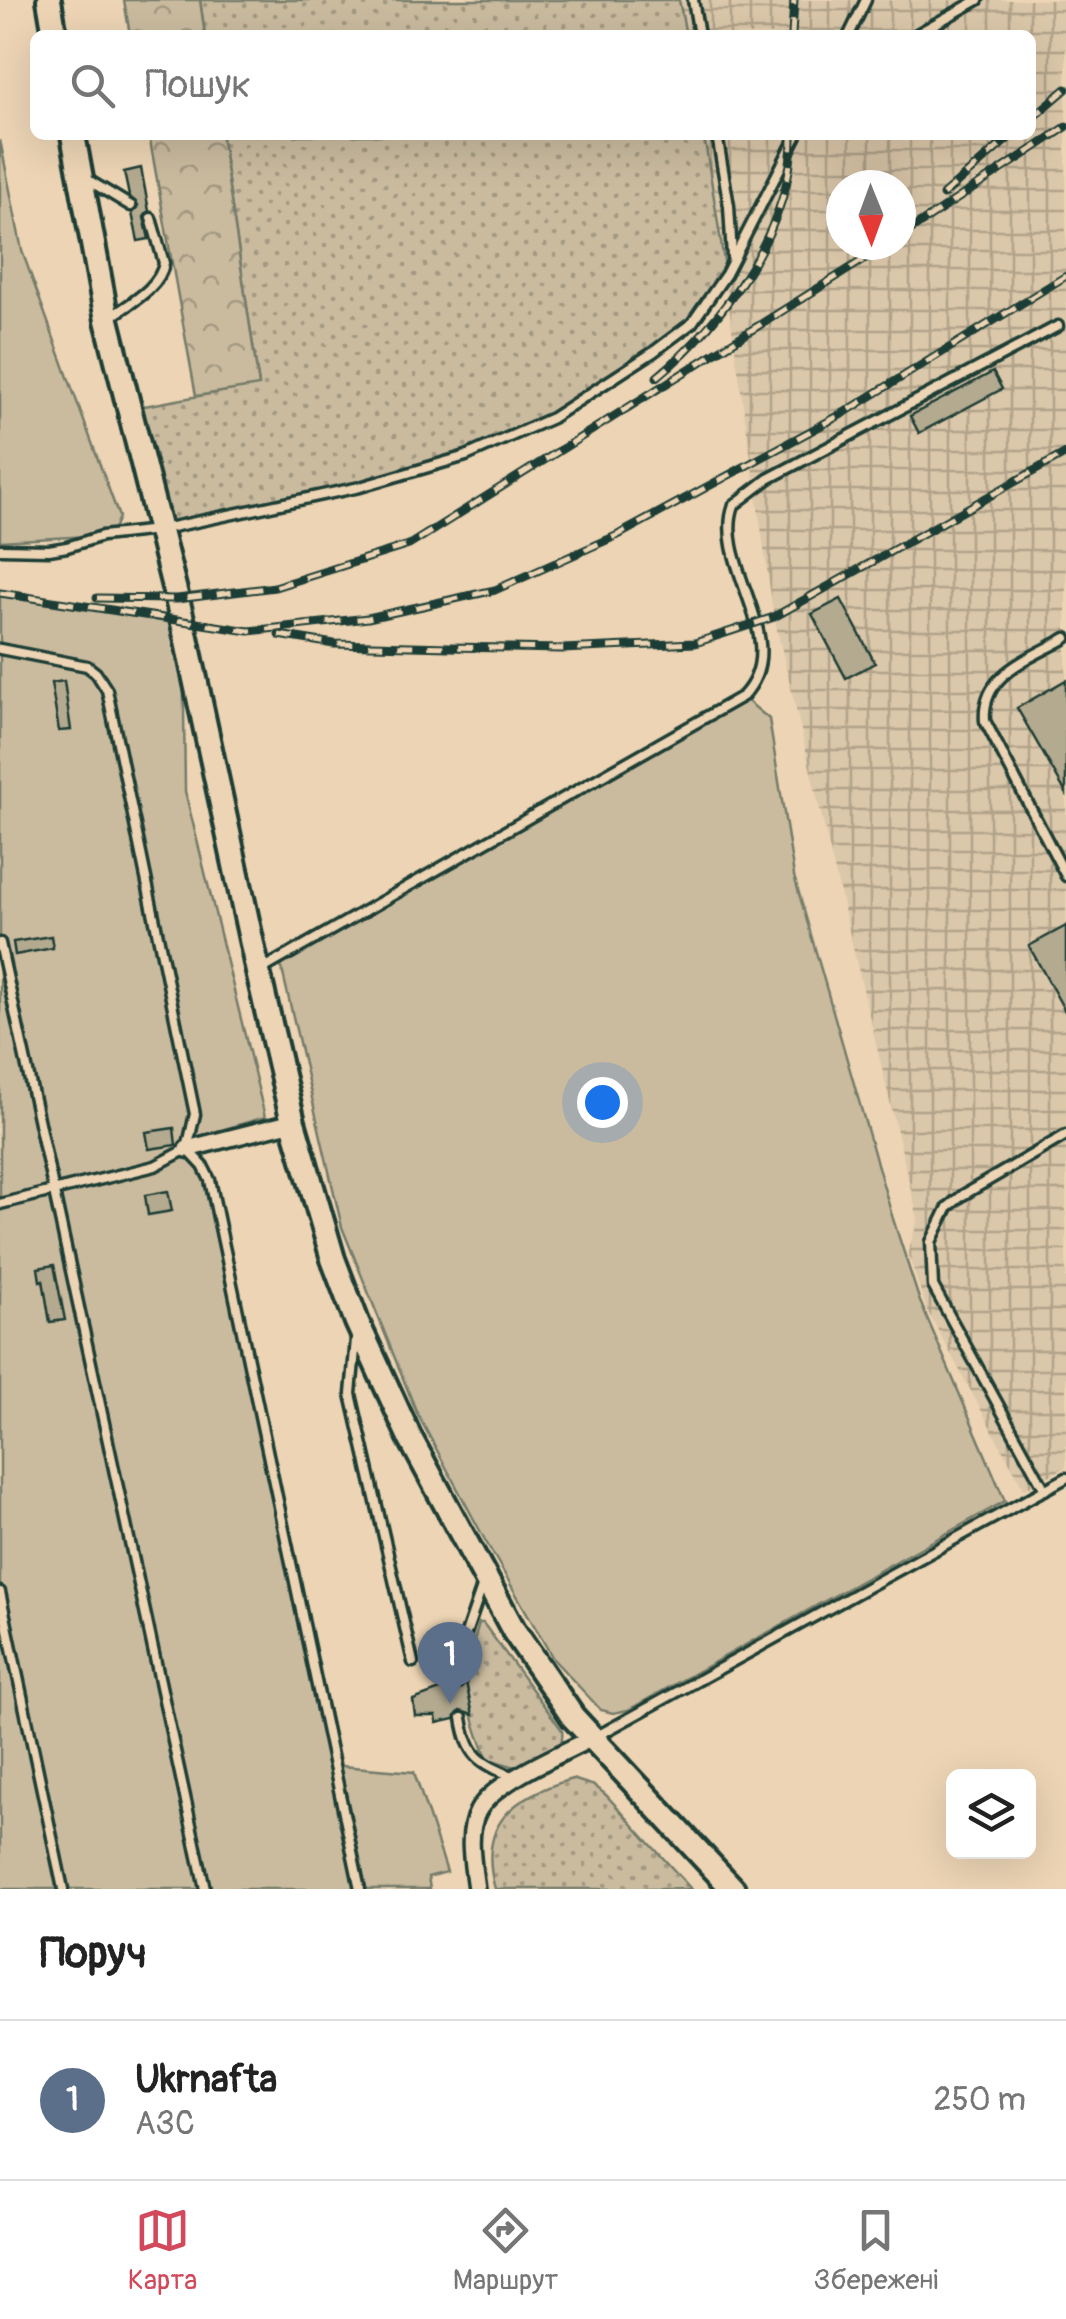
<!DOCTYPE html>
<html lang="uk">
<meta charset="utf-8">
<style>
:root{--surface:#fff;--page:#f6f6f6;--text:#222;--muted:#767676;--line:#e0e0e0;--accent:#d1495b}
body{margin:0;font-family:Pangolin,sans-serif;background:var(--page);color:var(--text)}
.controls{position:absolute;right:30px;bottom:30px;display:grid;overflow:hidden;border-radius:15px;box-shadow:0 10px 40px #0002}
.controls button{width:90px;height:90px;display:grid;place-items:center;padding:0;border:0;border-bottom:2px solid var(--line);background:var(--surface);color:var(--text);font:50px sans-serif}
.compass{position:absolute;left:826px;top:170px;width:90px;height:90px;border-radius:50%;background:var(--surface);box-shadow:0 10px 40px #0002;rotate:179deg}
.you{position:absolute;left:602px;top:1102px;width:35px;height:35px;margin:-25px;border:8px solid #fff;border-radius:50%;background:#1a73e8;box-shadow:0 0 0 15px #1a73e833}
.badge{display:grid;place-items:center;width:65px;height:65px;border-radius:50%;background:var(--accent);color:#fff;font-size:32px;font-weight:700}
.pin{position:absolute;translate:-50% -82px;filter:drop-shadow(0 2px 5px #0008)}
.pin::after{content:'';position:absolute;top:52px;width:35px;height:30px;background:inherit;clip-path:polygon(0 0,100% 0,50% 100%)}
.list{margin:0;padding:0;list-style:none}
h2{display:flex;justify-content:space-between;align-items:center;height:130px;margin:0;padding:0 40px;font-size:42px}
h2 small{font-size:32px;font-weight:400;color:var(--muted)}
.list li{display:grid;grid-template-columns:65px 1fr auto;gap:30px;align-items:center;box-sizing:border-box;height:160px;padding:0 40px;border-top:2px solid var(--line)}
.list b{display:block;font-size:38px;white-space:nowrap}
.list p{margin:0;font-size:32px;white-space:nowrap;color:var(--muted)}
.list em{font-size:32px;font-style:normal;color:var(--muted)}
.icon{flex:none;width:55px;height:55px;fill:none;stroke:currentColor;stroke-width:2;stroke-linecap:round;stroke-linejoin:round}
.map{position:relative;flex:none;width:1066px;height:1889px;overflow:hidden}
.search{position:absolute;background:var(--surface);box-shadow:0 10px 40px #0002;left:30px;right:30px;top:30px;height:110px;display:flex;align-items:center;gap:25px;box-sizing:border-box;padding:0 35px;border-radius:15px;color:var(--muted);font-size:38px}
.sheet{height:290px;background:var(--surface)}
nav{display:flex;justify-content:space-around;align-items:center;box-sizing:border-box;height:140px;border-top:2px solid var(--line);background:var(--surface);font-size:28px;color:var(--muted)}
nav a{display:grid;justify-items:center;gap:5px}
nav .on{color:var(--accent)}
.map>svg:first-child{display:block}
</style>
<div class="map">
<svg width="1066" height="1889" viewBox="0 0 1066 1889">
<defs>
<pattern id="industrial-grid" width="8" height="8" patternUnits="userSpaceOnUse" patternTransform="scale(2.5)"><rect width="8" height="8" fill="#dbc7a9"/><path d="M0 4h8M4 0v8" fill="none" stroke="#b1a38a"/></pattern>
<pattern id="grass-dots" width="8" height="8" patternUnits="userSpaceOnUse" patternTransform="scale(2.5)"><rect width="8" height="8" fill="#cabb9f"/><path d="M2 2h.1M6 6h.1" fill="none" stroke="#a39982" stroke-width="1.8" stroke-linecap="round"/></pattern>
<pattern id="forest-crowns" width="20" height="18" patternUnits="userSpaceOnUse" patternTransform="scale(2.5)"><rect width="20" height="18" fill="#cabb9f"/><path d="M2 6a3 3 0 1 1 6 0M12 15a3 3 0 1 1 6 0" fill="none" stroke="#a39982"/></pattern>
</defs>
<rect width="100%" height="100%" fill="#ecd4b4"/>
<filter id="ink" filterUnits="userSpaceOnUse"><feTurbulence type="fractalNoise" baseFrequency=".01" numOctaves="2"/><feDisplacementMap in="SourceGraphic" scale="20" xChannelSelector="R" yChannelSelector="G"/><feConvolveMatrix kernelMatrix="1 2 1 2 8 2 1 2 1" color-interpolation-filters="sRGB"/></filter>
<g filter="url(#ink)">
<path fill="url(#industrial-grid)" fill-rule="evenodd" d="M679 0H1066V1467L1024 1489 927 1310 908 1253 918 1219 774 617 704 135H1031V35H686ZM841 185H901V245H841Z"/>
<g fill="url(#grass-dots)" stroke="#747c6a" stroke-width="2.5">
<path d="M200 0H679L686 35H205Z"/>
<path d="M221 135H704L726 274 692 323 552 418 419 471 158 530 128 409 259 385Z"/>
<path d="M479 1623H483L562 1730C566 1755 538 1759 519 1768L488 1759C477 1735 465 1698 467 1671 469 1655 475 1638 479 1623Z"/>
<path d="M572 1779 595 1786 606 1795 691 1889H495C477 1824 513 1796 572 1779Z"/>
</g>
<g fill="url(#forest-crowns)" stroke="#747c6a" stroke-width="2.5">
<path d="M124 0H200L205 35H130Z"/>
<path d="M149 135H221L259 386 196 396Z"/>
</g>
<g fill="#cabb9f" stroke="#747c6a" stroke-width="2.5">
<path d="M0 140 22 251 119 517 114 529 89 536 0 541Z"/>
<path d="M0 593 183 623 185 791 265 1117 200 1136 341 1766 414 1772 447 1872 428 1877 430 1889H0Z"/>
<path d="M745 699 769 719 794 876 893 1219 919 1299 1005 1501 628 1710 613 1713 601 1710 554 1660 485 1540 417 1413 342 1227 281 965Z"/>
</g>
<g fill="#b3aa90" stroke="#1f3d34" stroke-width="2.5">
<path d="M141 168 149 211 144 217 149 239 138 241 132 213 138 205 129 196 124 172Z"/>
<path d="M993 372 1002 389 919 433 910 416Z"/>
<path d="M841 599 875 663 846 678 812 614Z"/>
<path d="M1066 680V793L1017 708Z"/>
<path d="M64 681 71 730 59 731 51 683Z"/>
<path d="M1066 926V1013L1029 946Z"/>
<path d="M51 936 53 948 15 955 13 942Z"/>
<path d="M174 1128 176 1145 149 1149 146 1132Z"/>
<path d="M168 1191 172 1211 148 1215 145 1195Z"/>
<path d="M54 1265 65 1320 50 1322 43 1280 40 1281 38 1268Z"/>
<path d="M466 1683 473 1715 460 1711 455 1719 437 1723 436 1716H415L413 1700 448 1687 457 1692Z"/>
</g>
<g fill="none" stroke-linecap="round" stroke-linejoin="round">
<g stroke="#1f3d34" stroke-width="15">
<g id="lane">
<path d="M693 0 699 35"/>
<path d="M849 35 866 0"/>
<path d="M915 35 978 0"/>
<path d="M717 135 729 206 732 257"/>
<path d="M88 180 131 206"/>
<path d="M111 317C130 303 160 288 164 263L151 218"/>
<path d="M0 549 49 550 67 547 102 536 158 530 360 487 466 456 552 418 652 353 692 323 726 274 797 135"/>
<path d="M1066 638C1030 659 981 673 985 721L1066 876"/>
<path d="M0 649 87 666 96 673 107 690 195 1114 187 1149 155 1166 0 1204"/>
<path d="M0 943 205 1889"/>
<path d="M261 970 743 696C795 641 712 565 734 505L768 479 1058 326"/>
<path d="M187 1149 203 1166 210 1180 360 1889"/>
<path d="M356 1339 351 1394 413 1662"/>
<path d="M1045 1490 933 1286 931 1242 948 1207 963 1195 1066 1135"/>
<path d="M0 1592 63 1889"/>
<path d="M455 1685 460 1651 483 1584"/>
<path d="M462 1718C468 1757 479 1762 514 1777"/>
<path d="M597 1736 1066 1478"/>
</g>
</g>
<g stroke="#1f3d34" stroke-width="22">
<g id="street">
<path d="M187 1149 293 1122"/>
<path d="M476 1889C473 1865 466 1833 478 1811 494 1781 562 1754 592 1738"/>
</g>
</g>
<g stroke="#1f3d34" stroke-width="30">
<g id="primary">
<path d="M49 0 55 35"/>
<path d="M73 135 107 320 183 623 258 972 293 1122 333 1259 357 1322 410 1438 514 1631 573 1717 733 1889"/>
</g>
</g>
<use href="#lane" stroke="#ecd4b4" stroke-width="8"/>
<use href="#street" stroke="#ecd4b4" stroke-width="15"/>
<use href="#primary" stroke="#ecd4b4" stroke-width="22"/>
<g stroke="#1f3d34" stroke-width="9">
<g id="rail">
<path d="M792 35 794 0"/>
<path d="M1031 119 1066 89"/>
<path d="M943 195 1012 135"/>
<path d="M901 236 1066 127"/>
<path d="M657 377C724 322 793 225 792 135"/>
<path d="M0 593 249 631 368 618 495 590 618 535 842 414 1066 276"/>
<path d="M97 598 177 599 275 587 409 545 876 252"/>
<path d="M279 635 334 644 449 647 562 649 695 643 774 617 1066 453"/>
</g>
</g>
<use href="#rail" stroke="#ecd4b4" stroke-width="5" stroke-dasharray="15" stroke-linecap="butt"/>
</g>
</g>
</svg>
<div class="controls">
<button><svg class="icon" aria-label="layers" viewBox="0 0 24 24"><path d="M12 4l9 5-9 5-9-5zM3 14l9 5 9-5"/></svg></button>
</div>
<svg class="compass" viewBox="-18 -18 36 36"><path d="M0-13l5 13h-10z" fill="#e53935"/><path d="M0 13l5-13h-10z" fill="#767676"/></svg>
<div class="you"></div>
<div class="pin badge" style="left:450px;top:1704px;background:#5c6f8a">1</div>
<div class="search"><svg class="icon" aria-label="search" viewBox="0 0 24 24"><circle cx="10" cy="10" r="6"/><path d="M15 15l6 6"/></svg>Пошук</div>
</div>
<section class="sheet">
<h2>Поруч<small></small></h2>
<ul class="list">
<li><span class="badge" style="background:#5c6f8a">1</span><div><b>Ukrnafta</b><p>АЗС</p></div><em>250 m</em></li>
</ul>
</section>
<nav>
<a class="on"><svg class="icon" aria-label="map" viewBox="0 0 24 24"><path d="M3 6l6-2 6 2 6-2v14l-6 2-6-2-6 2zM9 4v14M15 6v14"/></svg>Карта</a>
<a><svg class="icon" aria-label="directions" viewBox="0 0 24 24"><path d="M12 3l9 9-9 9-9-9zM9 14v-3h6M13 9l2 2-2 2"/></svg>Маршрут</a>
<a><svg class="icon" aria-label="saved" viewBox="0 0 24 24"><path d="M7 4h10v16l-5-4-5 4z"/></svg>Збережені</a>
</nav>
